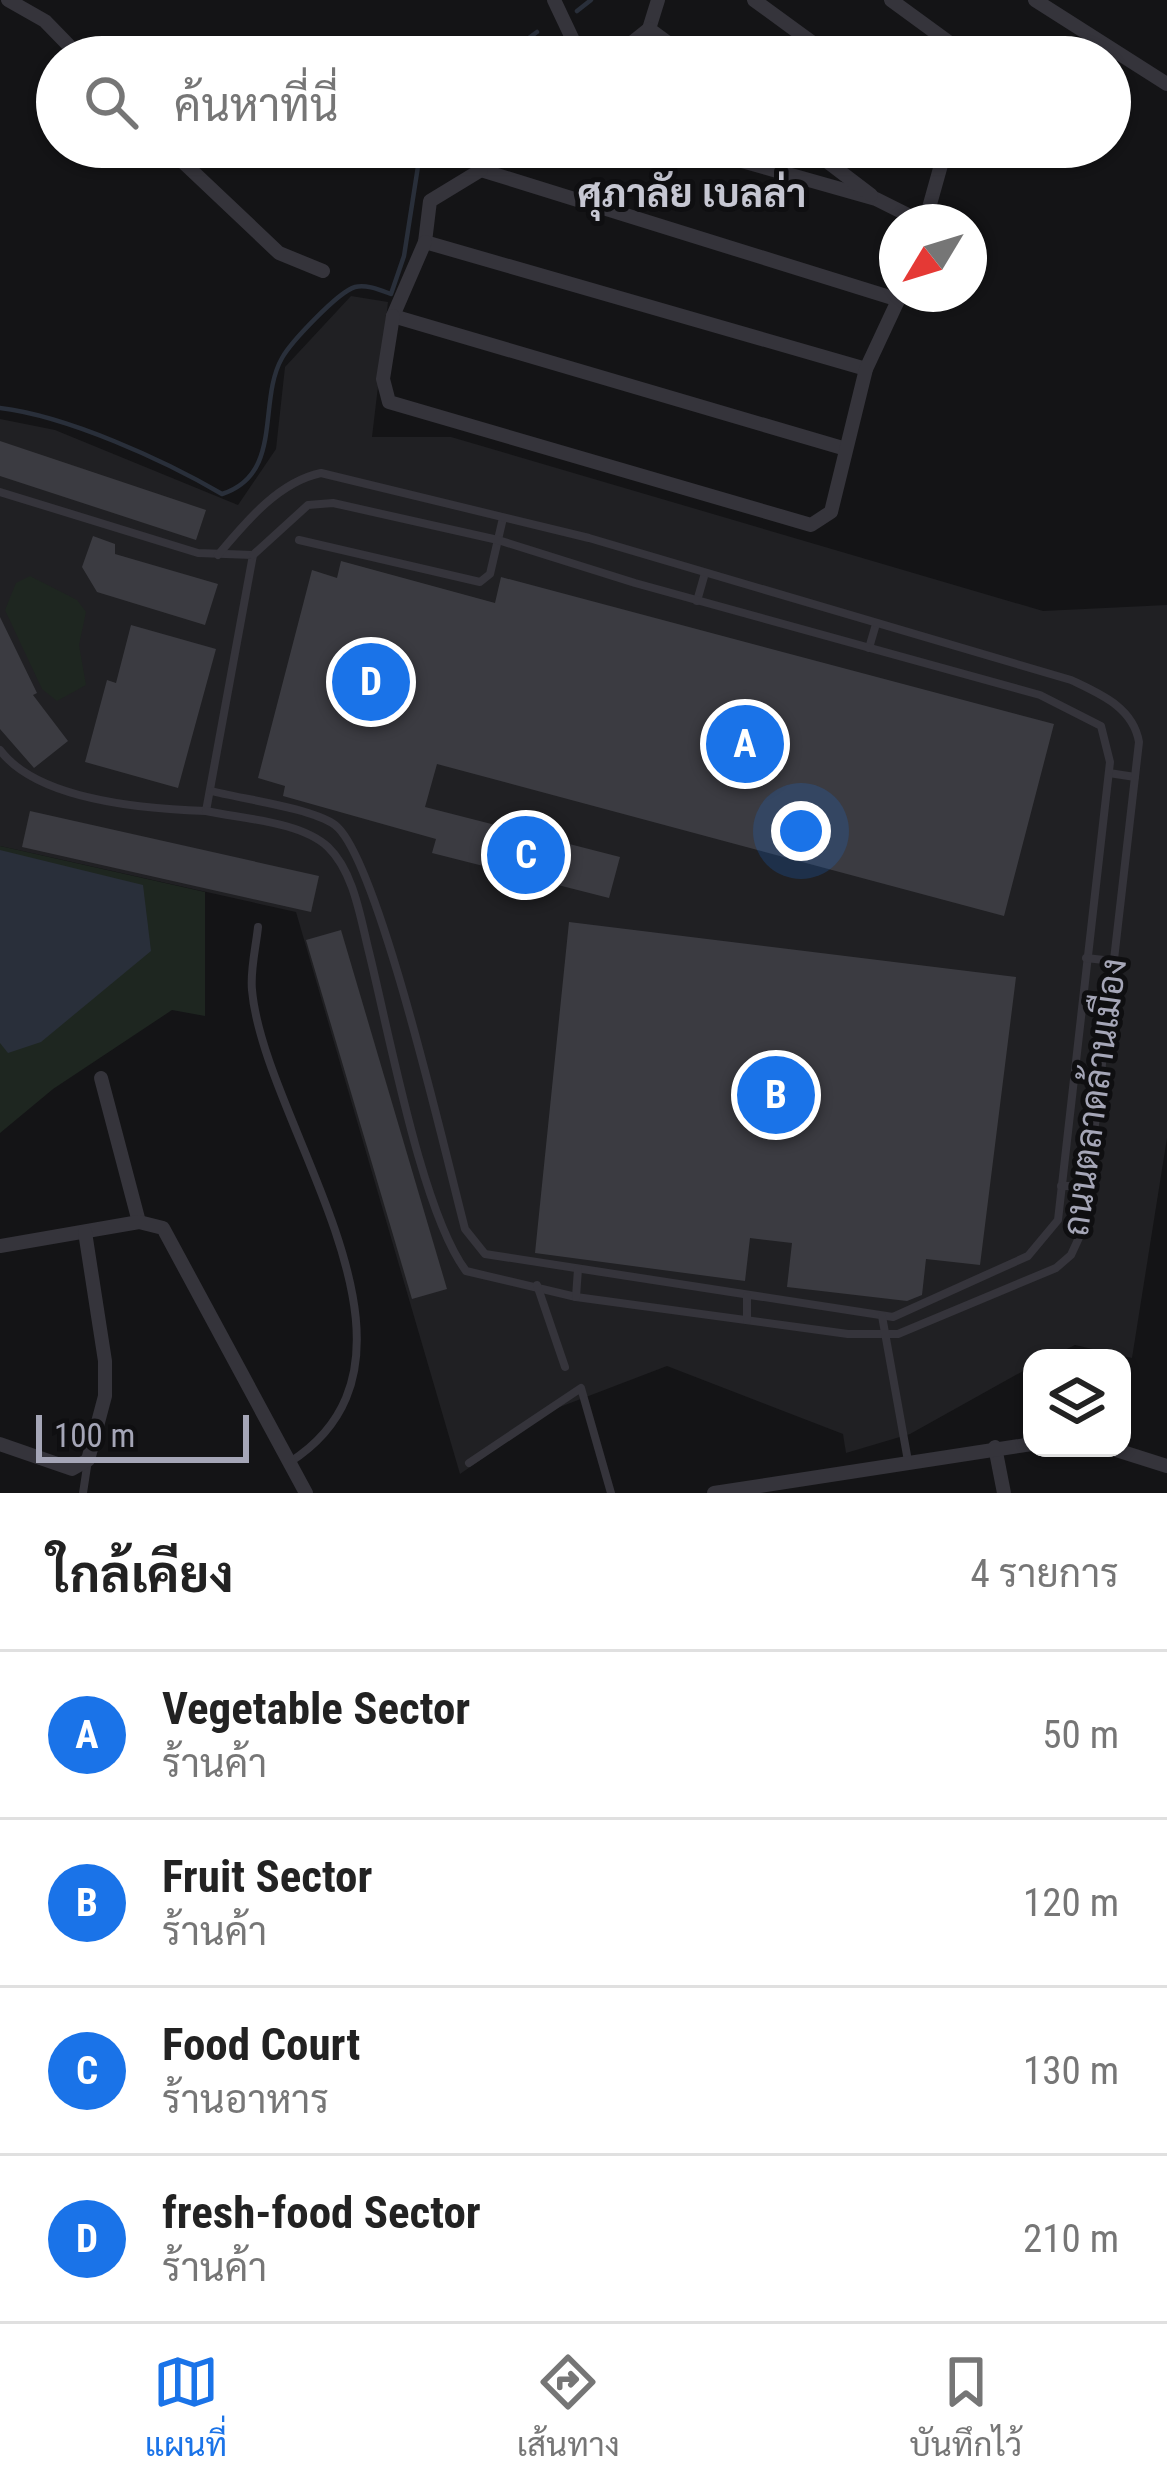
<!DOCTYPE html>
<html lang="th">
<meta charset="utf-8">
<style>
:root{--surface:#fff;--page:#f6f6f6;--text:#222;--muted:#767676;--line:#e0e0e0;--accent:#1a73e8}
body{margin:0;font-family:"Roboto Condensed",Sarabun,sans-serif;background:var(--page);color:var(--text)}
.controls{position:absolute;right:36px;bottom:36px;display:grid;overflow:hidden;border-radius:24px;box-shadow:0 3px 9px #0004}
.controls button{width:108px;height:108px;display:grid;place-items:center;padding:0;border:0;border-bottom:3px solid var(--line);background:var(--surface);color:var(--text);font:60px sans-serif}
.compass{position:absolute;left:879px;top:204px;width:108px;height:108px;border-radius:50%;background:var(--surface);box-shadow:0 3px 9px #0004;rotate:232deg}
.scale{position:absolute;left:36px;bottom:30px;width:213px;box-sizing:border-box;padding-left:12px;border:6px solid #a5a6b7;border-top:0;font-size:33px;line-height:42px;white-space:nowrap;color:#a5a6b7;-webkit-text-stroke:9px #0f0f11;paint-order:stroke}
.you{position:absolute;left:801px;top:831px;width:42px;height:42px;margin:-30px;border:9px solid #fff;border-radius:50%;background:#1a73e8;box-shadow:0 0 0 18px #1a73e833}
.badge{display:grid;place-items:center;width:78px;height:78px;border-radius:50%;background:var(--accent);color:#fff;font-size:39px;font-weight:700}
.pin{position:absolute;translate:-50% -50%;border:6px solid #fff;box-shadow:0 3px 12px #0006}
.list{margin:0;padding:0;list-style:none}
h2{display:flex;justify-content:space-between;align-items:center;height:156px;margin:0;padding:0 48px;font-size:51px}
h2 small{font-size:39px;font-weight:400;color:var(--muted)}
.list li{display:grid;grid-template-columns:78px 1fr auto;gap:36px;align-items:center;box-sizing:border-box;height:168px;padding:0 48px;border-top:3px solid var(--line)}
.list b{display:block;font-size:45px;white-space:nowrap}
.list p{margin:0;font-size:39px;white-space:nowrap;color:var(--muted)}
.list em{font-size:39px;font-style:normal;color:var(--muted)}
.icon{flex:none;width:66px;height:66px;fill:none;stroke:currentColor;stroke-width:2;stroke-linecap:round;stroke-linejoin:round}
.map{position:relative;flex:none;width:1167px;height:1493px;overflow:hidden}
.search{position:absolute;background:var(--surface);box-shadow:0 3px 9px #0004;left:36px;right:36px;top:36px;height:132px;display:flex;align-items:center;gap:30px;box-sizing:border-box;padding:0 42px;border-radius:66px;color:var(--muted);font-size:45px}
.sheet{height:828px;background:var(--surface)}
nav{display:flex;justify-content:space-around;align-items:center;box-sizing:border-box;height:168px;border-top:3px solid var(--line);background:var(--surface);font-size:33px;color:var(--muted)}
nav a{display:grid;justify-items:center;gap:6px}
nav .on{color:var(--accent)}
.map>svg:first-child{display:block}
</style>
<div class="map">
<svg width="1167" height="1493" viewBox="0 0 1167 1493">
<rect width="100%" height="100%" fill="#141416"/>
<path fill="#202023" d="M351 296 388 302 372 437H451L1043 611 1167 605V1138L1132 1358 1075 1345 1048 1358H1032V1366L910 1434 846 1453 843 1434 667 1366 552 1410 460 1474 296 912 0 846V419L55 430 238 505 276 449 285 367Z"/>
<g fill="#1e2620">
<path d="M30 576 77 600 86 612 79 645 86 685 57 701 42 689 5 610 16 583Z"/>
<path d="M0 846 205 892V1016L172 1010 53 1089 0 1133Z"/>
</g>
<path fill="#292f3a" d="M0 850 143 885 151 951 41 1042 8 1053 0 1043Z"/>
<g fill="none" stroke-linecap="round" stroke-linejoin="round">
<g stroke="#292f3a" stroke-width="4.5">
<path d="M577 11 591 0"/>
<path d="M503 57 537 32"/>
<path d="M0 408C67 416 164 460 222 494 284 474 257 402 282 358 291 342 338 292 355 287 366 284 380 290 391 294L404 256 421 147"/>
</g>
</g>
<g fill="#3b3b41">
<path d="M0 441 206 510 196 540 0 476Z"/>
<path d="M93 536 115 544V554L218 584 205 625 97 592 82 567Z"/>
<path d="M341 561 495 603 501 577 1054 724 1004 916 437 764 425 807 620 857 609 898 432 853 436 839 283 796 285 786 258 778 312 570 337 578Z"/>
<path d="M0 617 37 693 33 695 68 741 34 768 0 729Z"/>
<path d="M131 625 216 649 178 788 85 762 107 680 116 683Z"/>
<path d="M30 811 319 876 311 912 22 847Z"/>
<path d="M569 922 1016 977 980 1265 926 1259 922 1295 907 1301 787 1287 792 1243 750 1238 745 1281 535 1253Z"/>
<path d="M341 930 447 1289 412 1299 306 940Z"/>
</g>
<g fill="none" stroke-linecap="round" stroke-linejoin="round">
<g stroke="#35343b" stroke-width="8">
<path d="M0 492 198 553 253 555 206 811C145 809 38 801 0 750"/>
<path d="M299 540 480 582 490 574 503 518"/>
<path d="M697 601 705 573"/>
<path d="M869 648 876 624"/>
<path d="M1109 773 1135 777"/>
<path d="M211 791C242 799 312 808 335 825 378 857 447 1161 465 1229L485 1254 893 1317 1028 1256 1058 1220 1110 762 1101 726 1040 695 635 583 498 540 333 503 308 505 253 555"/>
<path d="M206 811C242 819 300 821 328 847 353 871 360 915 368 948 388 1027 421 1211 466 1271L576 1297 848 1334H898L1056 1268 1071 1255 1083 1229 1139 742C1133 707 1100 694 1071 680L589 538 321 473C278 482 245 523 218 555"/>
<path d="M258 927C256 947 250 970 252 990 264 1126 455 1356 290 1462"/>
<path d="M1086 958 1113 961"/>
<path d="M1061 1186H1088"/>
<path d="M537 1285 565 1367"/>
<path d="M576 1297 578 1269"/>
<path d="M882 1316 908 1461"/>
<path d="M747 1320V1296"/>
<path d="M469 1463 581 1388 611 1493"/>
<path d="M83 1493 88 1460"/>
</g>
<g stroke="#35343b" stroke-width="14">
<path d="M8 0 45 21 80 57"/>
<path d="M554 0 581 57"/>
<path d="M754 0 832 57"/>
<path d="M891 0 969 57"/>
<path d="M1035 0 1167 84"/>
<path d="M649 29 658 0"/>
<path d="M614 57 649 29 687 57"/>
<path d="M167 147 279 253 323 271"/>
<path d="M503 147 481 170 899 300"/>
<path d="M692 147 876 199 922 222"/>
<path d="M808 147 871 195"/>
<path d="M481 170 430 201 425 242 866 369"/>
<path d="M925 222 946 147"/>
<path d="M425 242 393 316 846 449"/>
<path d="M393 316 383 379 389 402 811 525 831 512 866 369 901 294"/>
<path d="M101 1078 139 1222"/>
<path d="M0 1246 139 1222 163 1228 306 1493"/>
<path d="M0 1444 72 1469 88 1460 105 1396V1361L85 1232"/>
<path d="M995 1447 1004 1493"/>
<path d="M1110 1448 1167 1466"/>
<path d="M714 1493 1032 1444"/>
</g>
</g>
<g text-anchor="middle" stroke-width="10" stroke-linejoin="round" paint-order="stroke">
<g font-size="36" fill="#a5a6b7" stroke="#0f0f11">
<text transform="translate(1094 1097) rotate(-82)" y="13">ถนนตลาดล้านเมือง</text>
</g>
<g font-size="39" font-weight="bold" fill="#c6c7d2" stroke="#0f0f11">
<text x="692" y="207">ศุภาลัย เบลล่า</text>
</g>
</g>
</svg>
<div class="controls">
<button><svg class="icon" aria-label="layers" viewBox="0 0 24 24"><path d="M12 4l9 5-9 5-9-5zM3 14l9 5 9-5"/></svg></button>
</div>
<svg class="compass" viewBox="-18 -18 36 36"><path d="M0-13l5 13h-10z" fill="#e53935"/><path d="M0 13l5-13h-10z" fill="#767676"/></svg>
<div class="scale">100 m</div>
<div class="you"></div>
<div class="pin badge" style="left:745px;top:744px">A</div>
<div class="pin badge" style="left:776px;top:1095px">B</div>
<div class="pin badge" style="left:526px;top:855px">C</div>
<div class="pin badge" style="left:371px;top:682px">D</div>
<div class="search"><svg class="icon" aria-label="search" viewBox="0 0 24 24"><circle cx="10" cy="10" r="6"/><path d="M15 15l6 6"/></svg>ค้นหาที่นี่</div>
</div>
<section class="sheet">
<h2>ใกล้เคียง<small>4 รายการ</small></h2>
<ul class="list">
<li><span class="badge">A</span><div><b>Vegetable Sector</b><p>ร้านค้า</p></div><em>50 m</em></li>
<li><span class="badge">B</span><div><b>Fruit Sector</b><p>ร้านค้า</p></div><em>120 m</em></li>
<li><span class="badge">C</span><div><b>Food Court</b><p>ร้านอาหาร</p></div><em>130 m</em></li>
<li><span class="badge">D</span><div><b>fresh-food Sector</b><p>ร้านค้า</p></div><em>210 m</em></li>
</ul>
</section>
<nav>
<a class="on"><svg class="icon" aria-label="map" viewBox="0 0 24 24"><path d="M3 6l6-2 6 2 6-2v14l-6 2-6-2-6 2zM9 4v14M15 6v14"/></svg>แผนที่</a>
<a><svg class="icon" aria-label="directions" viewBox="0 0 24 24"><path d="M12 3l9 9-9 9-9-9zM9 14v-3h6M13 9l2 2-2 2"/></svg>เส้นทาง</a>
<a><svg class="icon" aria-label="saved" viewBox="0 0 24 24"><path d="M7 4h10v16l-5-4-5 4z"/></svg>บันทึกไว้</a>
</nav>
